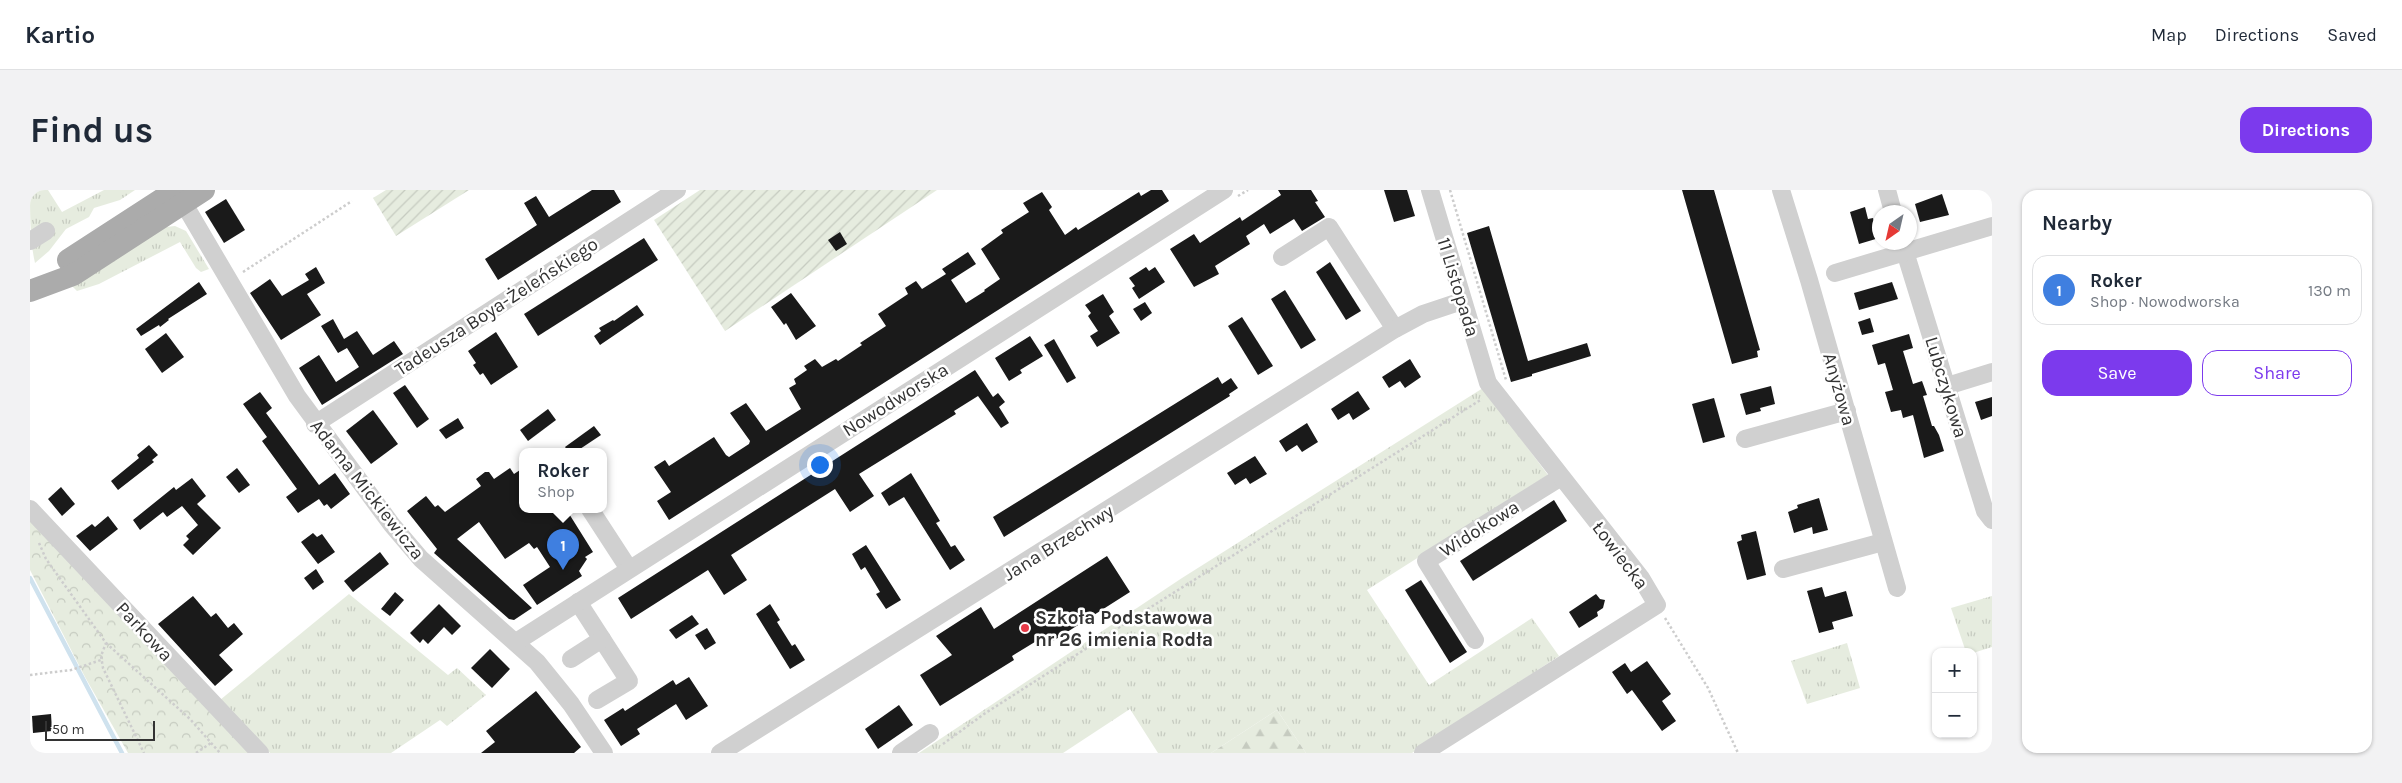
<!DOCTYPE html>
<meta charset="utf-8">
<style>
:root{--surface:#fff;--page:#f2f2f3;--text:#1f2937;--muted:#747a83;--line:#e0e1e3;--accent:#7c3aed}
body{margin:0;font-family:Karla,sans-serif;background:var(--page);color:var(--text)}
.controls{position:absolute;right:15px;bottom:15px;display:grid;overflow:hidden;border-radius:10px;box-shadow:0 1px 4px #0004}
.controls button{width:45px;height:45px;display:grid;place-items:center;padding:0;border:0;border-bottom:1px solid var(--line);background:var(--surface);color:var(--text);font:25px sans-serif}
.compass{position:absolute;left:1842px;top:15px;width:45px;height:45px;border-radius:50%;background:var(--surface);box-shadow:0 1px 4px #0004;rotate:214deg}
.scale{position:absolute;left:15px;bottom:12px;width:110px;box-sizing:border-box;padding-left:5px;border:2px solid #333;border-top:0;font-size:14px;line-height:18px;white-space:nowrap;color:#333;-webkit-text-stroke:4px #fff;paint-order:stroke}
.you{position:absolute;left:789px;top:274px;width:18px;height:18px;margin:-12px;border:4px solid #fff;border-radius:50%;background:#1a73e8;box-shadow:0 0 0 8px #1a73e833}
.badge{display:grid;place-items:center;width:32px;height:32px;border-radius:50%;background:var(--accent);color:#fff;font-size:16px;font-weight:700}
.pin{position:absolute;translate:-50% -41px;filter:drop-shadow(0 1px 2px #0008)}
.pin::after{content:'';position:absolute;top:26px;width:18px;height:15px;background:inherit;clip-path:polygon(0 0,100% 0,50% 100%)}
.popup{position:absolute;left:489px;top:258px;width:88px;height:65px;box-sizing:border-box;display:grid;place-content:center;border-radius:10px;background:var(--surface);filter:drop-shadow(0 1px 4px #0005);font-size:16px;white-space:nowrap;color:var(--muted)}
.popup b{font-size:19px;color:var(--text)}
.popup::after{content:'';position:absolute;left:50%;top:100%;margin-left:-10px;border:10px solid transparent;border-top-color:var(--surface)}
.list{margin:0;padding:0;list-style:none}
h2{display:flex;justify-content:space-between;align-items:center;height:65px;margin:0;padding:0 20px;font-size:21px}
h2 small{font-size:16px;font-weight:400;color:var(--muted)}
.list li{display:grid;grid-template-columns:32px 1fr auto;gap:15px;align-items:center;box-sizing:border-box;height:70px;margin:0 10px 10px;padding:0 10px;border:1px solid var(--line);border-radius:15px}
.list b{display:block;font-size:19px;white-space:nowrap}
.list p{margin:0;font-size:16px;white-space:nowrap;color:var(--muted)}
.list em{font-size:16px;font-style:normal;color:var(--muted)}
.actions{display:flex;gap:10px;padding:15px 20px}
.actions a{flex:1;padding:11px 0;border:1px solid var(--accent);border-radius:15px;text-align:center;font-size:18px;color:var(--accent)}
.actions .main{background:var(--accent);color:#fff}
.map{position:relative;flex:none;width:1962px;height:563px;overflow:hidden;border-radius:15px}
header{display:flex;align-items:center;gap:30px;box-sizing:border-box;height:70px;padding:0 25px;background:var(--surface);border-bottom:1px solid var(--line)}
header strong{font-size:24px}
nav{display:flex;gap:28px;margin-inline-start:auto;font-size:18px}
.intro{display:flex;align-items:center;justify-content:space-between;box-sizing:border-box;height:120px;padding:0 30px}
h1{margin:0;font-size:35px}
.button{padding:12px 22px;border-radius:15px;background:var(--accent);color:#fff;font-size:18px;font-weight:700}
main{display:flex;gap:30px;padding:0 30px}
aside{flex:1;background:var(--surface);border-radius:15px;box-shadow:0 1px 4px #0004}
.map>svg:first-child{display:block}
</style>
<header>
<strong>Kartio</strong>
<nav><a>Map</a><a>Directions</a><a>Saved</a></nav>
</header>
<div class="intro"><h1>Find us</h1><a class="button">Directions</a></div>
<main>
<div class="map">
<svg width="1962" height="563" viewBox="0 0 1962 563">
<defs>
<pattern id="grass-tufts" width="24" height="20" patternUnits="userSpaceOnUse" patternTransform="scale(1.25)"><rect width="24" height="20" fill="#e6ecdf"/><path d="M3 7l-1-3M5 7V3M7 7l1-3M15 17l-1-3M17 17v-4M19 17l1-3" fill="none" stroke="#c6cbc0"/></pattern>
<pattern id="forest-firs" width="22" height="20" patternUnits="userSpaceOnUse" patternTransform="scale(1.25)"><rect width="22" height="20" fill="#e6ecdf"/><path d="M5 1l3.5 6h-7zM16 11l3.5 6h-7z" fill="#c6cbc0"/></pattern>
<pattern id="park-crowns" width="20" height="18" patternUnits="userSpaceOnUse" patternTransform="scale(1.25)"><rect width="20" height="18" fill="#e6ecdf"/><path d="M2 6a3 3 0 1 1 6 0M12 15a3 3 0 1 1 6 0" fill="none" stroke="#c6cbc0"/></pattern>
<pattern id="garden-furrows" width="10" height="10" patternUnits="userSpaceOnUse" patternTransform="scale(1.25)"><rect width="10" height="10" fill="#e6ecdf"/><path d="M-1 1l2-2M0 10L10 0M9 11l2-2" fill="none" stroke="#c6cbc0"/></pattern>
</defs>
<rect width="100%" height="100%" fill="#fff"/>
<g fill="url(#grass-tufts)">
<path d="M0 0H18L32 22 74 0H105L90 10 64 18 59 27 36 39 19 61 5 73C0 52 0 23 0 0Z"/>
<path d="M145 36 156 41 179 79 171 82 166 78 150 52 69 94 47 101 42 96 136 37Z"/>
<path d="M1453 198 1518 285 1337 400 1399 495 1502 428 1529 466 1382 563H1276L1247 520 1181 563H1128L1100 519 1033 563H889L1152 388Z"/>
<path d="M319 404 418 485 427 478 456 505 417 536 410 530 361 563H240L190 510Z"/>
<path d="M1962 406V457L1943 463 1936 462 1921 418Z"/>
<path d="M1817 453 1830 498 1777 514 1761 471Z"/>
</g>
<path fill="url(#forest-firs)" d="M1247 520 1276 563H1181Z"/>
<path fill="url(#park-crowns)" d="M0 326 223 563H98L55 487 0 380Z"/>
<g fill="url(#garden-furrows)">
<path d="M356 0H439L366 46 343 8Z"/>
<path d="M670 0H907L695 141 624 30Z"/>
</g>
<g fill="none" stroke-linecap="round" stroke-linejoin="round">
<path stroke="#cfe2ee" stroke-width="4.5" d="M0 388 92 563"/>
</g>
<g fill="#1a1a1a">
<path d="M562 0H584L591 12 468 90 455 69 507 35 494 13 506 6 519 27Z"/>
<path d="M1121 0H1132L1139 11 639 330 627 311 641 302 624 277 635 270 639 276 684 247 696 265 699 267 719 254 720 251 700 223 716 213 736 241 771 219 759 198 766 194 764 189 777 180 774 176 785 169 792 177 806 169 808 171 832 155 830 153 856 136 848 124 878 104 875 98 886 91 892 99 916 84 912 79 938 62 946 74 921 90 936 113 955 101 954 100 970 89 951 59 973 43 971 40 999 22 993 13 1012 2 1022 17 1019 20 1035 45 1046 37 1048 40 1109 2 1111 6Z"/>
<path d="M1248 0H1281L1288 11 1285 12 1295 27 1272 41 1264 29 1240 44 1234 34 1216 46 1220 54 1185 76 1189 84 1164 97 1140 59 1164 44 1170 53 1210 27 1212 31 1251 5Z"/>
<path d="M1354 0H1377L1385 26 1364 32Z"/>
<path d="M1652 0H1684L1730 160 1727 161 1728 167 1702 174Z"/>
<path d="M1912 4 1919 25 1890 32 1885 14Z"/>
<path d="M196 9 215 40 194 53 175 22Z"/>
<path d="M1835 17 1838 29 1843 28 1849 48 1829 54 1820 22Z"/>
<path d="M1459 36 1498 171 1557 153 1561 166 1502 184V186L1481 192 1437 43Z"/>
<path d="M810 42 817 54 806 61 798 50Z"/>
<path d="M614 48 628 70 508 146 494 124Z"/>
<path d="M1300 72 1331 121 1316 130 1286 82Z"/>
<path d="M286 77 295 93 277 104 291 125 251 150 220 103 240 89 252 106 279 90 275 84Z"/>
<path d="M1116 77 1119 81 1125 77 1135 92 1109 109 1102 98 1105 96 1099 88Z"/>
<path d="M169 92 177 104 138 129 139 130 130 137 129 135 111 146 106 139Z"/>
<path d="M1862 92 1868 109 1829 120 1824 103Z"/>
<path d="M1255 100 1286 150 1271 159 1241 109Z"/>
<path d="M761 103 786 136 766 150 756 133 754 135 741 117Z"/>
<path d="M1073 104 1084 122 1079 126 1090 143 1067 157 1060 146 1068 141 1058 126 1061 123 1055 115Z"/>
<path d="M1115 112 1122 123 1111 131 1103 119Z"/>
<path d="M607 115 614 125 570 155 564 146 571 141 569 138 583 130 584 131Z"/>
<path d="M1212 127 1243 176 1228 185 1198 136Z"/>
<path d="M1840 128 1844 142 1832 145 1828 132Z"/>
<path d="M303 129 314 149 327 141 343 165 364 151 373 164 292 215 269 178 289 165 306 192 329 177 317 158 308 163 291 136Z"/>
<path d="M466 142 488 177 461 195 453 183 450 185 443 175 446 173 438 161Z"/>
<path d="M136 143 154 167 132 183 115 159Z"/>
<path d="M1879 144 1883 158 1873 161 1883 194 1892 191 1897 205 1893 206 1902 236H1904L1909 245 1914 261 1894 268 1883 225 1873 228 1871 220 1861 222 1855 202 1863 200 1855 173 1848 175 1842 155Z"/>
<path d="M1000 146 1013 166 990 180 992 183 979 191 965 168Z"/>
<path d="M1024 149 1046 188 1037 193 1014 155Z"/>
<path d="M1380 169 1391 187 1375 198 1370 191 1359 198 1352 187Z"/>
<path d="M945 180 963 207 968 203 975 212 969 217 979 233 971 238 948 206 924 221 926 224 829 284 844 306 820 322 805 299 701 365 717 390 694 405 678 380 601 429 588 408Z"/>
<path d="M1188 187 1192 194 1201 188 1208 198 1199 204 1200 206 974 347 963 327Z"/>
<path d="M375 195 399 229 387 238 363 203Z"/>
<path d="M1741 196 1745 214 1730 218 1731 221 1716 225 1710 204Z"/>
<path d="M1328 201 1340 219 1323 230 1319 223 1308 230 1301 219Z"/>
<path d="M230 202 242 218 236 223 289 295 305 283 320 304 301 319 297 314 294 316 289 309 268 323 256 307 267 299 232 251 237 247 213 214Z"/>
<path d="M1962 207V226L1951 230 1945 212Z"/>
<path d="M1684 208 1695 247 1673 253 1662 214Z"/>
<path d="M518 219 526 230 498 251 490 240Z"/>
<path d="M343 220 368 254 341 274 316 241Z"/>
<path d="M428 228 434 238 416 249 409 240Z"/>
<path d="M1277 233 1288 252 1272 262 1267 255 1256 262 1249 251Z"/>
<path d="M564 236 571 245 547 261H538L535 257Z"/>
<path d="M119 255 128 265 122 270 124 272 88 300 81 291 109 268 107 265Z"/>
<path d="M1225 266 1237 284 1220 294 1216 288 1205 295 1197 283Z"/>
<path d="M207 278 220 295 209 303 196 287Z"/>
<path d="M480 278 484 284 493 278V319H536L563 362 555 367 557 369 549 381 552 386 507 415 493 395 520 377 507 357 504 359 499 353 475 369 449 332 427 349 502 418 484 430 479 429 404 363 407 359 377 321 396 306 405 317 408 315 415 322 451 296 446 289 455 282H459L464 289Z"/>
<path d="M881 283 910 331 906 333 915 347 921 357 925 355 935 370 920 380 874 307 859 316 851 303Z"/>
<path d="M162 288 176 306 167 314 191 338 163 365 153 355 159 349 156 346 168 335 152 316 137 327 133 322 110 340 103 330 144 297 146 300Z"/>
<path d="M31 297 45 314 32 326 18 309Z"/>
<path d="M1789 308 1798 340 1783 344 1782 337 1764 343 1758 322 1768 318 1767 315Z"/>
<path d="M1524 310 1537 331 1443 391 1430 371Z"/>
<path d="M78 326 88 339 60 361 46 346 62 334 65 337Z"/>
<path d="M1726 341 1736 385 1717 390 1707 352 1712 350 1711 345Z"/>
<path d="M283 343 287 347 292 344 305 362 288 374 271 352Z"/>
<path d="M836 355 871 410 856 419 846 404 850 402 835 377 831 380 822 364Z"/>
<path d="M350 362 359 374 323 402 314 391Z"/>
<path d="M1077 366 1100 402 1023 451 1018 444 982 466 984 470 910 516 890 485 922 465 906 446 951 417 964 439Z"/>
<path d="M286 379 294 392 283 400 274 388Z"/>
<path d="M1391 390 1437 462 1420 473 1375 400Z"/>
<path d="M1792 397 1795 407 1816 401 1823 426 1802 432 1804 439 1789 443 1777 401Z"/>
<path d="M365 402 374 410 360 426 351 419Z"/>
<path d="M1566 404 1570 409 1575 410 1573 418 1567 422 1568 426 1549 438 1539 422Z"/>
<path d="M163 406 181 427 186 423 198 438 204 433 213 444 189 465 203 480 185 496 128 434Z"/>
<path d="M409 414 431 436 422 445 414 437 398 454 393 449 390 453 380 443Z"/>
<path d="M740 414 750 430 747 432 762 456 765 454 775 470 760 479 726 424Z"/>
<path d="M662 425 669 434 646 449 639 440Z"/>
<path d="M677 438 686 453 675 460 665 445Z"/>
<path d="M460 459 480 479 462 498 441 478Z"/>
<path d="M1617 471 1641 504 1632 511 1646 531 1632 541 1602 500 1597 504 1582 482 1595 473 1601 482Z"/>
<path d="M659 487 678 516 656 530 646 514 607 539 610 544 591 556 574 530 593 518 595 521 643 490 646 495Z"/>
<path d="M506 501 551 557 544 563H451L465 552 456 541Z"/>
<path d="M869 515 883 535 848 559 835 539Z"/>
<path d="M21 524 22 541 3 543 2 526Z"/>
</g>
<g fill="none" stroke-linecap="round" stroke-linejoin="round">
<g stroke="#cdcdcd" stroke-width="2.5" stroke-dasharray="2.5 2.5" stroke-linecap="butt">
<path d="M1420 0 1476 190"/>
<path d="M1208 6 1218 0"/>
<path d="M213 82 322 11"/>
<path d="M9 353 16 369 76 453 71 466 73 478 114 563"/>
<path d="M1635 428 1678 498 1708 563"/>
<path d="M76 453 160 529 190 563"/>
<path d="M0 485 41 480 71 470"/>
<path d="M913 554 954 524 1121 417 1452 209"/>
<path d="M166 563 181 553"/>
</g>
<g stroke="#d0d0d0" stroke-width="18">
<path d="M1751 0 1779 90 1867 398"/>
<path d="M1857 0 1863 22"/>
<path d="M147 2 267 206 362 335 391 369 507 472 541 514 574 563"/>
<path d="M0 51 16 41"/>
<path d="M1872 52 1955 321 1962 330"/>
<path d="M1252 67 1299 37 1365 139"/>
<path d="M1805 83 1962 36"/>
<path d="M1917 196 1962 182"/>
<path d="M285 234 647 0"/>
<path d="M1715 249 1817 221"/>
<path d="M0 319 230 563"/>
<path d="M560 319 599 379"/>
<path d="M1753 379 1853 352"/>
<path d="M548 412 599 491 567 510"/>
<path d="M1445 450 1396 371 1531 287"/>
<path d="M486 452 1194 0"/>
<path d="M541 469 572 449"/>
<path d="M690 563 1365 139 1393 124 1432 111"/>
<path d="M871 563 900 543"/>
<path d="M1393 563 1627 415 1611 388 1458 193 1400 0"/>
</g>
<g stroke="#ababab" stroke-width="22">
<path d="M38 70 146 0"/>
<path d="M0 101 43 85 174 0"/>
</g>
</g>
<circle fill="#e63946" stroke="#fff" stroke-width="2" cx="995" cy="438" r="5"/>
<g text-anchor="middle" stroke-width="5" stroke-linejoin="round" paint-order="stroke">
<g font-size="19" fill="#333" stroke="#fff">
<text transform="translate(1429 97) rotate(73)" y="7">11 Listopada</text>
<text transform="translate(466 116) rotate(-33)" y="7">Tadeusza Boya-Żeleńskiego</text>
<text transform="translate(1917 197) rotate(73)" y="7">Lubczykowa</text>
<text transform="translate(1810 199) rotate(74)" y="7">Anyżowa</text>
<text transform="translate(865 209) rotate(-32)" y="7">Nowodworska</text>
<text transform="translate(338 299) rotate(52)" y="7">Adama Mickiewicza</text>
<text transform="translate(1449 338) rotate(-32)" y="7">Widokowa</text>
<text transform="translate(1028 352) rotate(-32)" y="7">Jana Brzechwy</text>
<text transform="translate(1591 365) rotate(53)" y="7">Łowiecka</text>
<text transform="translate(115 441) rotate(47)" y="7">Parkowa</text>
</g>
<g font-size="19" font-weight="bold" fill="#333" stroke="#fff" text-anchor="start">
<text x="1005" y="434">Szkoła Podstawowa<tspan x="1005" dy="22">nr 26 imienia Rodła</tspan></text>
</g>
</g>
</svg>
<div class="controls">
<button>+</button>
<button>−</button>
</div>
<svg class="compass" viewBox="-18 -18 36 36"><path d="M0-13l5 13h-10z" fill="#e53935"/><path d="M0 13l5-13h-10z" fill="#747a83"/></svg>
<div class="scale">50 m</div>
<div class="you"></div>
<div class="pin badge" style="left:533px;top:380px;background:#3f7fe0">1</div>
<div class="popup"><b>Roker</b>Shop</div>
</div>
<aside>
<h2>Nearby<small></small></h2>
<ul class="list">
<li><span class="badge" style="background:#3f7fe0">1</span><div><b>Roker</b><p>Shop · Nowodworska</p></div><em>130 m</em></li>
</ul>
<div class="actions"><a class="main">Save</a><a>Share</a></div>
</aside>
</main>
